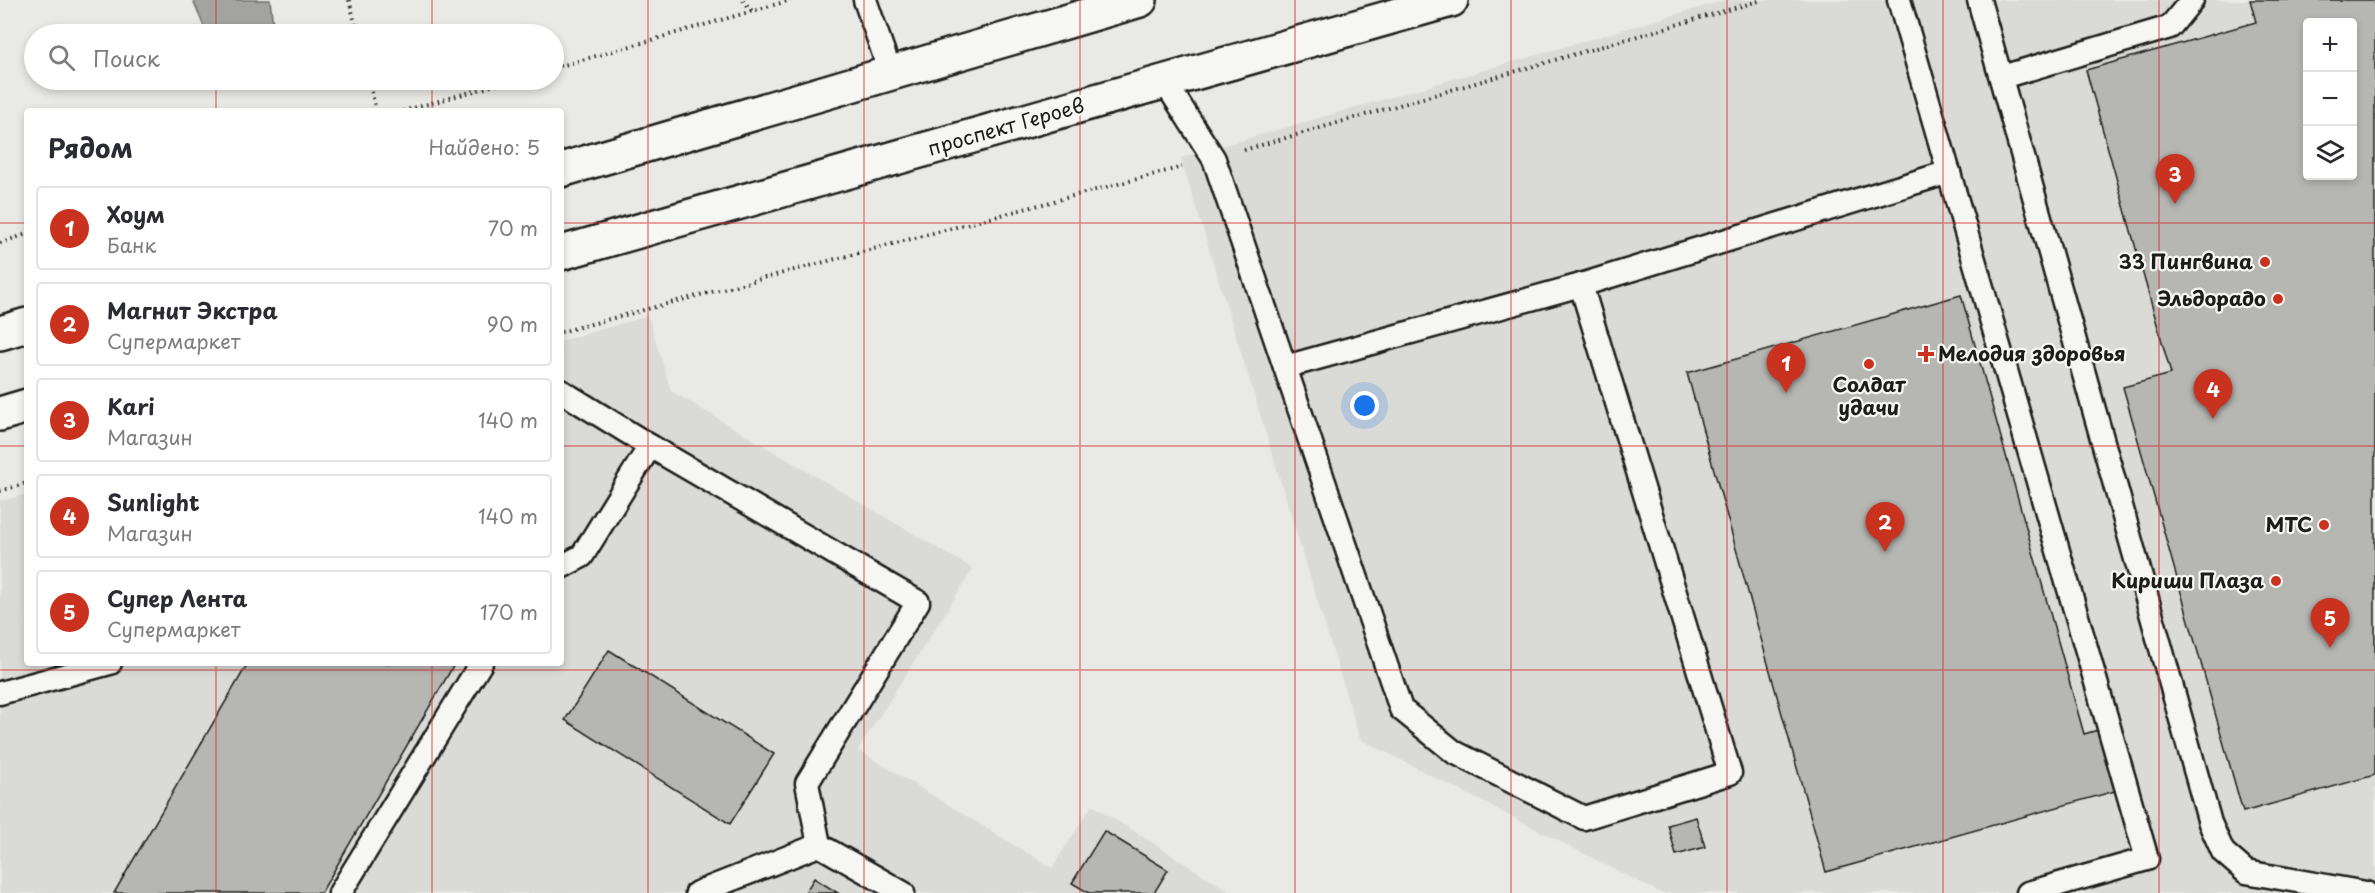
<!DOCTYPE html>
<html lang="ru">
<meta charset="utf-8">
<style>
:root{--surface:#fff;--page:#f7f7f7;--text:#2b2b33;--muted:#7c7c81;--line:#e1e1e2;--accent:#c8321e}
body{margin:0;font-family:"Playpen Sans",sans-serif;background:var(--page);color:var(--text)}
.controls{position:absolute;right:18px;top:18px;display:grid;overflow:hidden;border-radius:6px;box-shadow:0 3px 9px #0003}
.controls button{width:54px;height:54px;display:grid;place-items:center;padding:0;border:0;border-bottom:2px solid var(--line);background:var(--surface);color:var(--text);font:30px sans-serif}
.you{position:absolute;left:1365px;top:406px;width:21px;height:21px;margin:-15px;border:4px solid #fff;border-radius:50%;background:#1a73e8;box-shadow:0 0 0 9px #1a73e833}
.badge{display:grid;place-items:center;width:39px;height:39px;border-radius:50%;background:var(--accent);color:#fff;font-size:20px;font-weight:700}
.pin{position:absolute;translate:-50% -50px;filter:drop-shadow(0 2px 3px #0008)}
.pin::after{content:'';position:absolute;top:32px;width:21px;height:18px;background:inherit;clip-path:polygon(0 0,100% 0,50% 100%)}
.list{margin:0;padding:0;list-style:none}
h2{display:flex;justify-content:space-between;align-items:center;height:78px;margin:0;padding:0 24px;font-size:26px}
h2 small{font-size:20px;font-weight:400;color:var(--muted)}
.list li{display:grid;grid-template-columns:39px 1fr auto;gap:18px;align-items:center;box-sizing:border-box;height:84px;margin:0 12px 12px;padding:0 12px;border:2px solid var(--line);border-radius:6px}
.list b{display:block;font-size:22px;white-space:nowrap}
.list p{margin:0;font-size:20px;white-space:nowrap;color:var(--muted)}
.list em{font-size:20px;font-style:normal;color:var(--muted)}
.icon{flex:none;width:33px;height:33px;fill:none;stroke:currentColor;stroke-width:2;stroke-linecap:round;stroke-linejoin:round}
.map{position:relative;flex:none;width:2375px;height:893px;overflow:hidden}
.search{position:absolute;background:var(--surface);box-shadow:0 3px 9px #0003;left:24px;top:24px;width:540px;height:66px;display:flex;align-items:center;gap:15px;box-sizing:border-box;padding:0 21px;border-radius:33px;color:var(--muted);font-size:22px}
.panel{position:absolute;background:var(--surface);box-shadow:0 3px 9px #0003;left:24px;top:108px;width:540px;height:558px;border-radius:6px}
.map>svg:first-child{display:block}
</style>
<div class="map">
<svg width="2375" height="893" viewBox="0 0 2375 893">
<rect width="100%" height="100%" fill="#e9e9e5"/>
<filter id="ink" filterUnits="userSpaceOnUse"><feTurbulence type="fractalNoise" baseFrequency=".0167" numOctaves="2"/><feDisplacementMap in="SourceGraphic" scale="12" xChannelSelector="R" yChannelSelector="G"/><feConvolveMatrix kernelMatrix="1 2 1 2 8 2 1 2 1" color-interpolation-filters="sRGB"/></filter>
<g filter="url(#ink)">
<g fill="#dadad6" fill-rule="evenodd">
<path d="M1726 0H2375V893H1661L1360 739 1181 158ZM2308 22H2352V176H2308Z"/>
<path d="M648 316 671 391 973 569 858 750 1052 868 1092 805 1232 893H0V501L27 494V663H561V341Z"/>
</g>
<path fill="#a3a3a1" stroke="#6d6d6c" stroke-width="1.5" d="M193 0H270L274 34H207Z"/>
<g fill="#b6b6b3" stroke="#1c1c1c" stroke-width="1.5" fill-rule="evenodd">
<path d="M2250 0H2375V775L2243 812 2123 387 2171 374 2086 70 2256 22ZM2308 22H2352V176H2308Z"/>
<path d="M1961 295 2084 734 2098 730 2115 791 1826 872 1687 373Z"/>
<path d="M609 650 774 754 730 824 565 720Z"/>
<path d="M248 663H455L321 893H114Z"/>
<path d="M1696 817 1705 847 1676 855 1668 825Z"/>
<path d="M1104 831 1168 870 1154 893H1089L1072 883Z"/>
<path d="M814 878 838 893H805Z"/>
</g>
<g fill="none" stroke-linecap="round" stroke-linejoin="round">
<g stroke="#1c1c1c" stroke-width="27">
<g id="service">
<path d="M865 0 891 74"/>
<path d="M1899 0 2147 859 2028 893"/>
<path d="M1979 0 2210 823 2223 852 2246 872 2366 893"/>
<path d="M2002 77 2170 27 2192 0"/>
<path d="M1165 82 1214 159 1285 367 1581 285 1949 172"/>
<path d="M1285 367 1401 709 1454 752 1584 818 1730 773 1581 285"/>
<path d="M561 391 650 446 918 602 807 783 819 845"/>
<path d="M561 567 582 556 650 446"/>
<path d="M0 693 110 663"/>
<path d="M340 893 481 663"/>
<path d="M697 893 819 845 903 893"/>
</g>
</g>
<g stroke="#1c1c1c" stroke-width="38">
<g id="secondary">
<path d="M561 170 1140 0"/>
<path d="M561 253 1451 0"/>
<path d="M0 333 27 325"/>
<path d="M0 414 27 406"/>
</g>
</g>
<g stroke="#1c1c1c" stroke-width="4" stroke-dasharray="1.5 4.5" stroke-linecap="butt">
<path d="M349 0 358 34"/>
<path d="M743 0 752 11"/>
<path d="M554 68 791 0"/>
<path d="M369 80 376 111"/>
<path d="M403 111 513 80"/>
<path d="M1244 150 1762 0"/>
<path d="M0 243 27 234"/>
<path d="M561 332 1182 167"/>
<path d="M0 491 27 483"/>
</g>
<use href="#service" stroke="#f6f6f2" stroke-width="22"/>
<use href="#secondary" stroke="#f6f6f2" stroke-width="33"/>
</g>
</g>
<path fill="none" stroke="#d62828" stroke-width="1.5" stroke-opacity="0.55" d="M216 0V34M432 0V34M648 0V893M864 0V893M1080 0V893M1295 0V893M1511 0V893M1727 0V893M1943 0V893M2159 0V893M216 80V111M432 80V111M0 223H27M561 223H2375M0 446H27M561 446H2375M216 663V893M432 663V893M0 670H2375"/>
<g fill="#c8321e" stroke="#f6f6f2" stroke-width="2">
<circle cx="2265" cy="262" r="6"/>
<circle cx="2278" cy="299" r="6"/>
<path d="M1923 345h6v6h6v6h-6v6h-6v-6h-6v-6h6z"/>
<circle cx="1869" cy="364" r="6"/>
<circle cx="2324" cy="525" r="6"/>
<circle cx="2276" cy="581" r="6"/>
</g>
<g text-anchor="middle" stroke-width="4.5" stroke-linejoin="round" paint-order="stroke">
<g font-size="20" fill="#1c1c1c" stroke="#f6f6f2">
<text transform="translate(1006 127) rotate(-16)" y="7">проспект Героев</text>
</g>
<g font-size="20" font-weight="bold" fill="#1c1c1c" stroke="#f6f6f2" text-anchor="end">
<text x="2253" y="269">33 Пингвина</text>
<text x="2266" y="306">Эльдорадо</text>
<text x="1938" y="361" text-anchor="start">Мелодия здоровья</text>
<text x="1869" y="392" text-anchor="middle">Солдат<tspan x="1869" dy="23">удачи</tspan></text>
<text x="2312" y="532">МТС</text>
<text x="2264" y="588">Кириши Плаза</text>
</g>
</g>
</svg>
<div class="controls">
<button>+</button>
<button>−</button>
<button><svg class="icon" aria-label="layers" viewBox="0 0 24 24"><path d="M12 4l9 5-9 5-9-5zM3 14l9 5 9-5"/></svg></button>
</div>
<div class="you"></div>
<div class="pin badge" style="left:1786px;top:393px">1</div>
<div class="pin badge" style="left:1885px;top:552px">2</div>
<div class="pin badge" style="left:2175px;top:204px">3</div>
<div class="pin badge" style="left:2213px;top:419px">4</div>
<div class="pin badge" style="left:2330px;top:648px">5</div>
<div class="search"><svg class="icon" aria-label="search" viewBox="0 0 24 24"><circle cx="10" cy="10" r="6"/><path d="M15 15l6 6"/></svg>Поиск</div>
<section class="panel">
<h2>Рядом<small>Найдено: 5</small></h2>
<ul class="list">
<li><span class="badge">1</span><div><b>Хоум</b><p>Банк</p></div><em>70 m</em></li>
<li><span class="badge">2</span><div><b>Магнит Экстра</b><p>Супермаркет</p></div><em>90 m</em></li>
<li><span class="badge">3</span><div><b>Kari</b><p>Магазин</p></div><em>140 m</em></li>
<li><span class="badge">4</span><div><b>Sunlight</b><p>Магазин</p></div><em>140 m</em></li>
<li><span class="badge">5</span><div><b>Супер Лента</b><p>Супермаркет</p></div><em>170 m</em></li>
</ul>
</section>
</div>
